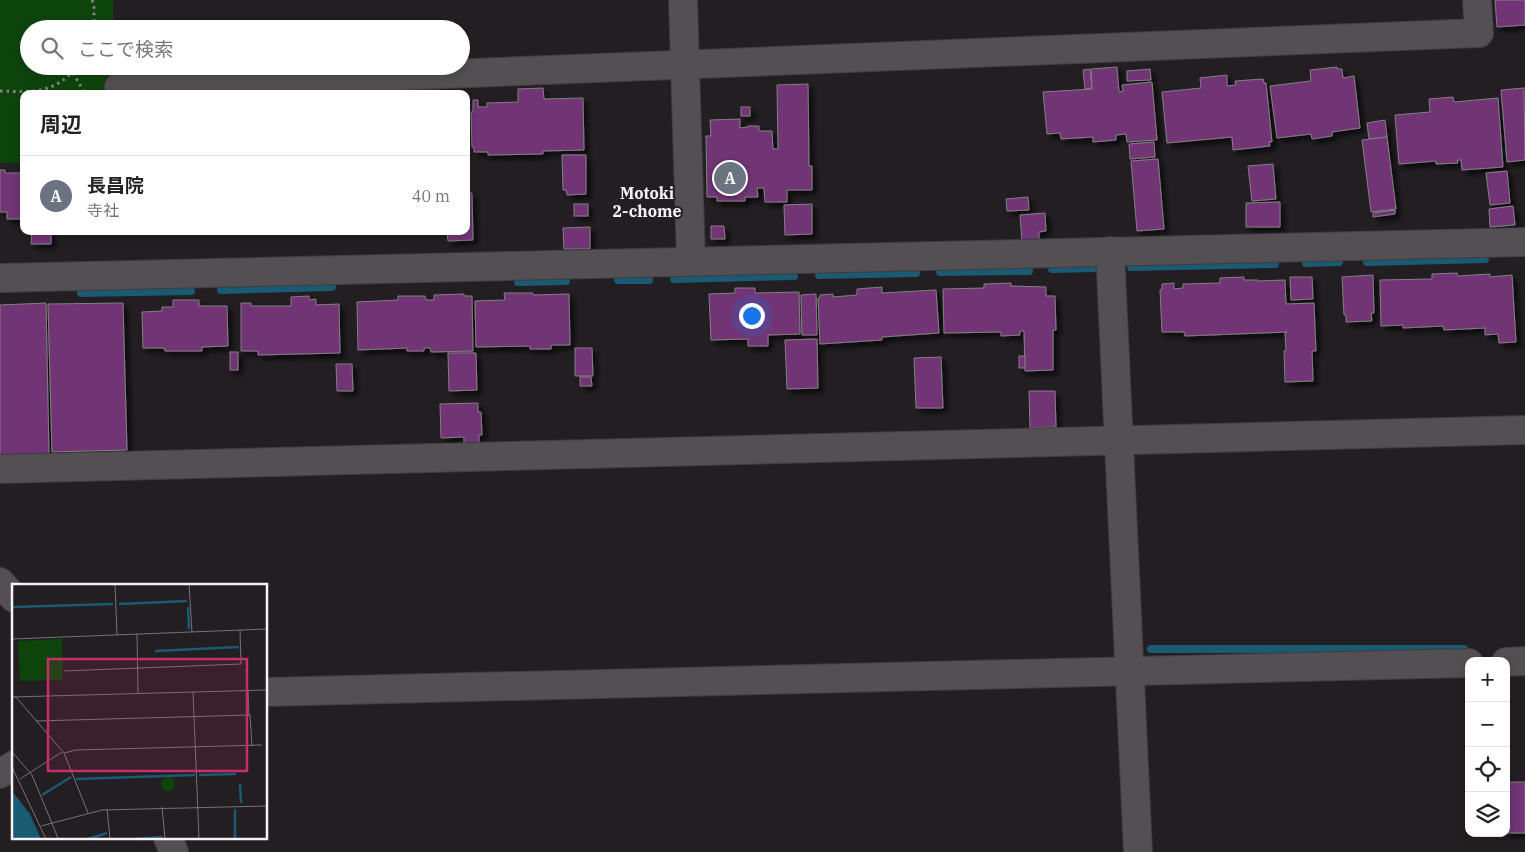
<!DOCTYPE html>
<html lang="ja">
<meta charset="utf-8">
<style>
:root{--surface:#fff;--page:#f2f2f2;--text:#222;--muted:#767676;--line:#e0e0e0;--accent:#0b8043}
body{margin:0;font-family:"IBM Plex Serif","Noto Sans JP",serif;background:var(--page);color:var(--text)}
.controls{position:absolute;right:15px;bottom:15px;display:grid;overflow:hidden;border-radius:10px;box-shadow:0 2px 8px #0003}
.controls button{width:45px;height:45px;display:grid;place-items:center;padding:0;border:0;border-bottom:1px solid var(--line);background:var(--surface);color:var(--text);font:25px sans-serif}
.you{position:absolute;left:751px;top:315px;width:18px;height:18px;margin:-12px;border:4px solid #fff;border-radius:50%;background:#1a73e8;box-shadow:0 0 0 8px #1a73e833}
.badge{display:grid;place-items:center;width:32px;height:32px;border-radius:50%;background:var(--accent);color:#fff;font-size:16px;font-weight:700}
.pin{position:absolute;translate:-50% -50%;border:2px solid #fff;box-shadow:0 1px 5px #0006}
.list{margin:0;padding:0;list-style:none}
h2{display:flex;justify-content:space-between;align-items:center;height:65px;margin:0;padding:0 20px;font-size:21px}
h2 small{font-size:16px;font-weight:400;color:var(--muted)}
.list li{display:grid;grid-template-columns:32px 1fr auto;gap:15px;align-items:center;box-sizing:border-box;height:80px;padding:0 20px;border-top:1px solid var(--line)}
.list b{display:block;font-size:19px;white-space:nowrap}
.list p{margin:0;font-size:16px;white-space:nowrap;color:var(--muted)}
.list em{font-size:16px;font-style:normal;color:var(--muted)}
.icon{flex:none;width:28px;height:28px;fill:none;stroke:currentColor;stroke-width:2;stroke-linecap:round;stroke-linejoin:round}
.map{position:relative;flex:none;width:1525px;height:852px;overflow:hidden}
.search{position:absolute;background:var(--surface);box-shadow:0 2px 8px #0003;left:20px;top:20px;width:450px;height:55px;display:flex;align-items:center;gap:12px;box-sizing:border-box;padding:0 18px;border-radius:28px;color:var(--muted);font-size:19px}
.panel{position:absolute;background:var(--surface);box-shadow:0 2px 8px #0003;left:20px;top:90px;width:450px;height:145px;border-radius:10px}
.map>svg:first-child{display:block}
</style>
<div class="map">
<svg width="1525" height="852" viewBox="0 0 1525 852">
<defs>
<filter id="shadow"><feDropShadow dx="4.5" dy="4.5" stdDeviation="2.5" flood-color="#0009"/></filter>
</defs>
<rect width="100%" height="100%" fill="#221e22"/>
<path fill="#0d440c" d="M0 0H113L114 29H29V66H115L116 94H24V163H0Z"/>
<g fill="none" stroke-linecap="round" stroke-linejoin="round">
<g stroke="#1a5a73" stroke-width="8">
<path d="M1367 262 1485 259"/>
<path d="M1306 263 1339 262"/>
<path d="M1131 267 1275 264"/>
<path d="M1052 269 1096 268"/>
<path d="M940 272 1029 271"/>
<path d="M819 275 916 273"/>
<path d="M674 279 794 276"/>
<path d="M618 280H649"/>
<path d="M518 282 566 281"/>
<path d="M221 290 332 287"/>
<path d="M81 293 191 291"/>
<path d="M1151 649H1464"/>
</g>
</g>
<g fill="#713475" stroke="#847f84" filter="url(#shadow)">
<path d="M1495 0H1525V25L1497 27Z"/>
<path d="M1117 67 1119 92 1123 91 1122 85 1152 82 1157 140 1127 142 1126 134 1116 135V140L1093 142V137L1061 139 1060 133 1047 134 1043 92 1092 89 1091 69Z"/>
<path d="M1337 67V69H1342L1343 78 1354 76 1360 128 1332 132V136L1312 139 1311 134 1277 138 1270 86 1311 81 1310 70Z"/>
<path d="M1090 69 1092 88 1085 89 1083 70Z"/>
<path d="M1150 69 1151 80 1127 81V71Z"/>
<path d="M1227 75V86L1236 85 1235 81 1263 79 1264 83H1266L1272 142H1269L1270 146 1233 150 1232 137 1167 143 1162 92 1201 88 1200 78Z"/>
<path d="M808 84 809 166H812V190H787V202H765L764 188H757L758 197H745V201H717V197H707L706 136H711L710 120 740 119V128L748 127V126H759V131H772L773 149H778L777 85Z"/>
<path d="M543 88 544 99 583 98 584 150 543 151V154L488 155V152H474V147H472L471 112H473V100H478V107H487V103L518 102V89Z"/>
<path d="M1524 88 1525 160 1507 162 1501 90Z"/>
<path d="M1453 97 1454 102 1498 98 1503 167 1462 170 1461 160H1457L1458 163 1436 164V161L1399 164 1395 115 1430 112 1429 99Z"/>
<rect x="741" y="107" width="9" height="9"/>
<path d="M1385 120 1387 137 1369 139 1367 123Z"/>
<path d="M1387 137 1396 209 1371 212 1362 140Z"/>
<path d="M1154 142 1155 157 1130 159 1129 144Z"/>
<path d="M562 155H586V194L567 195 566 190H563Z"/>
<path d="M1158 159 1164 229 1137 231 1131 161Z"/>
<path d="M1273 164 1276 199 1252 201 1248 166Z"/>
<path d="M0 170H5V173H24L23 219H7V212H0Z"/>
<path d="M1507 171 1510 203 1490 205 1486 173Z"/>
<path d="M466 193H472L473 240 448 241 447 231H466Z"/>
<path d="M1028 197 1029 210 1007 211 1006 199Z"/>
<path d="M1280 202V227H1246V203Z"/>
<rect x="574" y="204" width="14" height="12"/>
<path d="M812 204V234L785 235 784 205Z"/>
<path d="M1513 206 1515 225 1490 227 1489 209Z"/>
<path d="M1395 210V214L1373 217V213Z"/>
<path d="M1045 213 1046 231 1039 232V240L1022 241 1020 215Z"/>
<path d="M711 226H724L725 239H711Z"/>
<path d="M590 227V249H564L563 228Z"/>
<path d="M32 231H51V244H31Z"/>
<path d="M1457 273 1458 276 1490 274V277L1512 275 1516 342 1499 343 1498 334 1485 335V328L1444 330 1443 326 1403 328V325L1381 326 1380 280 1432 279V274Z"/>
<path d="M1373 275 1374 313H1371L1372 321 1346 322V315H1344L1342 277Z"/>
<path d="M1244 277V280H1258V281L1285 280 1286 304 1314 303 1316 351H1312L1313 381 1285 382 1284 351H1286L1285 332H1287L1185 336 1184 332H1162L1160 290 1162 289V284L1174 283V289L1183 288V284L1220 283V278Z"/>
<path d="M1290 277H1312L1313 299 1291 300Z"/>
<path d="M1011 283V287L1012 286 1046 287V296H1055L1056 330H1053V370L1025 371 1024 331H1020V335L1001 336V332L944 333 943 289 984 288V284Z"/>
<path d="M882 287V293L936 290 939 333 882 337V340L820 344 818 298 820 297V295L833 294V297L857 295V289Z"/>
<path d="M735 288H755V293L799 292 800 334 768 335V346H748V339L711 340 709 294 735 293Z"/>
<path d="M504 293H533V295L569 294 570 345H551V349H530V346L476 347 475 301 505 300Z"/>
<path d="M464 294V296H472L473 351 431 352 430 348H424V351H407V348L358 350 357 302 398 300V296H425L426 300H434V295Z"/>
<path d="M816 294 817 335H802L801 295Z"/>
<path d="M309 296V300L316 299V305L339 304 340 353 258 355V351H241V303H251V306H291V297Z"/>
<path d="M173 300H199V306H227L228 346 202 347V351H165L164 348H143L142 312 162 311V307H173Z"/>
<path d="M46 303 49 455 0 456V305Z"/>
<path d="M123 303 127 450 52 452 48 304Z"/>
<path d="M817 339 818 388 787 389 785 340Z"/>
<path d="M575 348H592L593 376H575Z"/>
<rect x="230" y="352" width="8" height="18"/>
<path d="M448 353H476L477 390 449 391Z"/>
<rect x="1019" y="356" width="6" height="12"/>
<path d="M941 357 943 408H916L914 358Z"/>
<path d="M336 364H352L353 391H337Z"/>
<path d="M580 377H591L592 386H580Z"/>
<path d="M1029 391H1055L1056 427 1030 428Z"/>
<path d="M478 403V412H481L482 435H479V443H464V437L441 438 440 404Z"/>
<rect x="1506" y="782" width="19" height="51"/>
</g>
<g fill="none" stroke-linecap="round" stroke-linejoin="round">
<g stroke="#3e3c3e" stroke-width="30">
<g id="street">
<path d="M683 0 691 261"/>
<path d="M119 87 1479 33 1477 0"/>
<path d="M1110 251 1138 852"/>
<path d="M0 278 1525 242"/>
<path d="M0 469 1525 430"/>
<path d="M0 582 14 598"/>
<path d="M1506 662 1525 661"/>
<path d="M266 692 1469 663"/>
<path d="M0 774 14 765"/>
<path d="M168 838 174 852"/>
</g>
</g>
<g stroke="#868386" stroke-width="3" stroke-dasharray="2.5 4" stroke-linecap="butt">
<path d="M92 0 94 6V29"/>
<path d="M73 73 83 90V94"/>
<path d="M0 91C34 92 54 94 78 66"/>
</g>
<use href="#street" stroke="#534f53" stroke-width="28"/>
</g>
<g text-anchor="middle" stroke-width="4" stroke-linejoin="round" paint-order="stroke">
<g font-size="16" font-weight="bold" fill="#f5f3f5" stroke="#221e22">
<text x="647" y="199">Motoki<tspan x="647" dy="18">2-chome</tspan></text>
</g>
</g>
<g transform="translate(12 584)">
<rect width="255" height="255" fill="#221e22"/>
<path d="M50 55 51 96 8 97 6 57ZM149 200a7 7 0 1 1 14 0a7 7 0 1 1-14 0Z" fill="#0d440c"/>
<path d="M0 207 18 230 29 255H0Z" fill="#1a5a73"/>
<path fill="none" stroke="#1a5a73" stroke-width="2.5" d="M107 20 175 17M0 23 101 20M176 23 177 45M143 67 227 63M187 191 224 190M64 195 183 191M228 200 229 219M30 211 59 193M223 225V255M76 255 95 249M124 255 150 253"/>
<path fill="none" stroke="#767376" stroke-width="1" d="M103 0 105 51M177 0 180 48M125 50 126 109M0 55 255 45M52 87 229 80 228 46M236 107 237 132M181 108 187 255M3 112 52 169 76 229M0 113 255 106M24 137 238 131 240 162M0 168 20 191 46 254M52 169 64 166 250 161M0 183 34 255M8 195 50 168M150 223 153 255M95 225 98 255M29 242 90 226 255 222"/>
<path fill="#c72e6a" fill-opacity="0.15" stroke="#c72e6a" stroke-width="2.5" d="M36 75H235V187H36Z"/>
<rect width="255" height="255" fill="none" stroke="#f5f3f5" stroke-width="2.5"/>
</g>
</svg>
<div class="controls">
<button>+</button>
<button>−</button>
<button><svg class="icon" aria-label="locate" viewBox="0 0 24 24"><circle cx="12" cy="12" r="6"/><path d="M12 2v4M12 18v4M2 12h4M18 12h4"/></svg></button>
<button><svg class="icon" aria-label="layers" viewBox="0 0 24 24"><path d="M12 4l9 5-9 5-9-5zM3 14l9 5 9-5"/></svg></button>
</div>
<div class="you"></div>
<div class="pin badge" style="left:730px;top:178px;background:#6b7280">A</div>
<div class="search"><svg class="icon" aria-label="search" viewBox="0 0 24 24"><circle cx="10" cy="10" r="6"/><path d="M15 15l6 6"/></svg>ここで検索</div>
<section class="panel">
<h2>周辺<small></small></h2>
<ul class="list">
<li><span class="badge" style="background:#6b7280">A</span><div><b>長昌院</b><p>寺社</p></div><em>40 m</em></li>
</ul>
</section>
</div>
